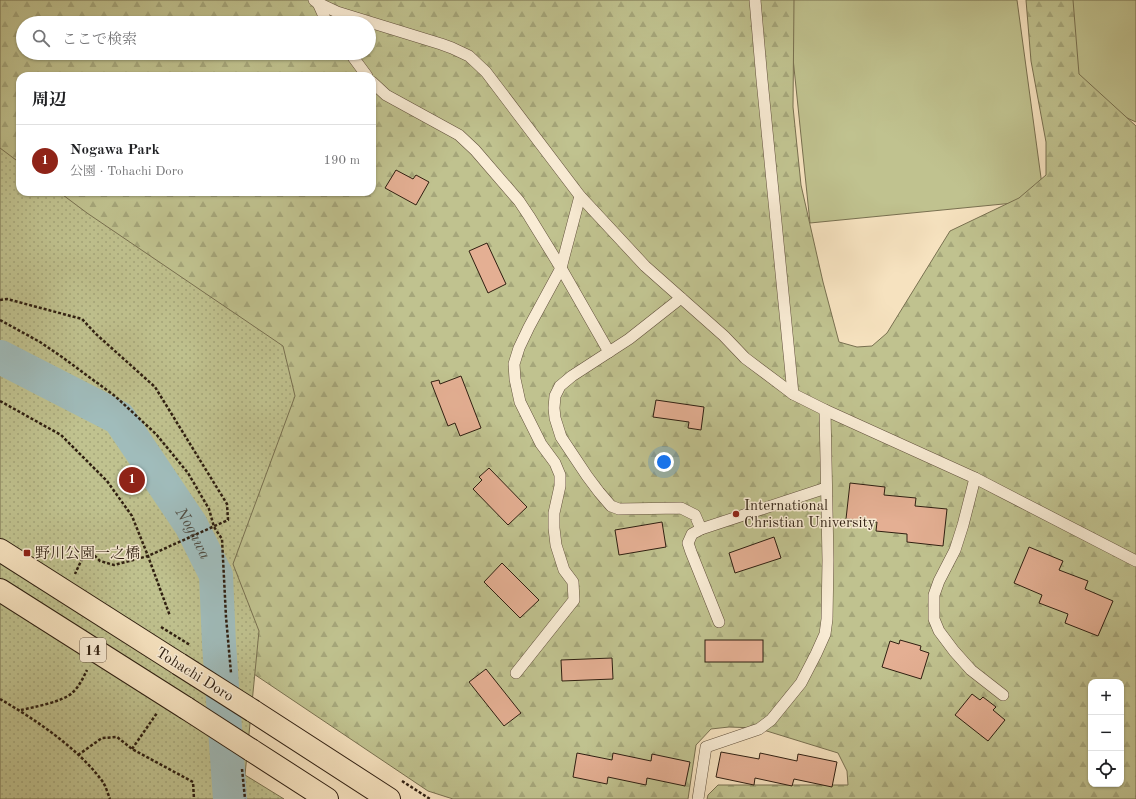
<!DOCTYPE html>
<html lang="ja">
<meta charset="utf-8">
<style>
:root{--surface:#fff;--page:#f6f6f6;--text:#202124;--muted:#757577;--line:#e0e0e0;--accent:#8f2418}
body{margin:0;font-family:"Old Standard TT","Noto Serif JP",serif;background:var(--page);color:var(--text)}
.controls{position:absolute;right:12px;bottom:12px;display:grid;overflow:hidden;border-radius:8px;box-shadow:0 1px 3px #0004}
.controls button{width:36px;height:36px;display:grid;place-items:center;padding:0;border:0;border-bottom:1px solid var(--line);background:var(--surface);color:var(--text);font:20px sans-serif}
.you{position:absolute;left:664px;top:462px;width:14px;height:14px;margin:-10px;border:3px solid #fff;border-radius:50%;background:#1a73e8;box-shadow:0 0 0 6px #1a73e833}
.badge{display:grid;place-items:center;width:26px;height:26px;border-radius:50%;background:var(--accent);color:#fff;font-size:13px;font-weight:700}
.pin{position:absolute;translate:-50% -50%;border:2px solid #fff;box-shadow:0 1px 4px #0006}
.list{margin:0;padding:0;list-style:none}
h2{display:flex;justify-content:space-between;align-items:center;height:52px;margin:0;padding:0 16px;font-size:17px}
h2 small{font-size:13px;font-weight:400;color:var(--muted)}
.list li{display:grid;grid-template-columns:26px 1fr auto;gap:12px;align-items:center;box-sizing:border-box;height:72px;padding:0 16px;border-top:1px solid var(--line)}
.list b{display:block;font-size:15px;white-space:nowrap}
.list p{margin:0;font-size:13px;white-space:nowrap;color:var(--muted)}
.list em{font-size:13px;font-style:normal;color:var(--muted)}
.icon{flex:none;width:22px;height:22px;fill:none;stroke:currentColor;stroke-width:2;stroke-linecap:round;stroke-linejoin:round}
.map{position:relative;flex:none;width:1136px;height:799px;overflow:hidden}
.search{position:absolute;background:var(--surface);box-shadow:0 1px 3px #0004;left:16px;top:16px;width:360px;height:44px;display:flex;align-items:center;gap:10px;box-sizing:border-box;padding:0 14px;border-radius:22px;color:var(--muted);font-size:15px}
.panel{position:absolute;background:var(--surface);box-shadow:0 1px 3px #0004;left:16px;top:72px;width:360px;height:124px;border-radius:12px}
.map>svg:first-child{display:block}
</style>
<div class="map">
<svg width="1136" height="799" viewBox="0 0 1136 799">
<defs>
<pattern id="forest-firs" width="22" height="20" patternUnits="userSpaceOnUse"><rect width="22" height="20" fill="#c0c28f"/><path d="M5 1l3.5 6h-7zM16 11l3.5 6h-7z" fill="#a5a67a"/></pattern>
<pattern id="park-dots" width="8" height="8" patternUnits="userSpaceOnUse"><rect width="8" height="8" fill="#c0c28f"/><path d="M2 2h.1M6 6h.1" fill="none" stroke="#a5a67a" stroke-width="1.8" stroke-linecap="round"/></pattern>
</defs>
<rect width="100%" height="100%" fill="#f6e2bf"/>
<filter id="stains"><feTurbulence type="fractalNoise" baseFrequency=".005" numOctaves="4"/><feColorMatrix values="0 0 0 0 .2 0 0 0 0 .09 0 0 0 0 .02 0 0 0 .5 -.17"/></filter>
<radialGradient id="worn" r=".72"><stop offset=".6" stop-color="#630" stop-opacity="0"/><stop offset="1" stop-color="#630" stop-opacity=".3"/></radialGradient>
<g fill="#c0c28f" stroke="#787050">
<path d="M787 0H1017L1044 200 810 223Z"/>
<path d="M1053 0H1136V122L1127 118 1075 84Z"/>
</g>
<path fill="url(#forest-firs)" stroke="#787050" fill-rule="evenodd" d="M0 0H794L793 107 801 185 823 282 839 342 857 347 872 346 887 333 950 231 1019 198 1046 175V142L1031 61 1026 0H1073L1079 74 1136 126V799H707L708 795 718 785H848L847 771 838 753 757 728 729 727 711 729 696 745 688 799H453L428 791 236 662 0 209ZM23 23H369V53H23ZM20 76H372V192H20ZM1091 682H1121V784H1091Z"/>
<path fill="url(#park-dots)" stroke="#787050" d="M0 148 20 163V192H59L87 213 283 346 295 396 233 564 259 631 245 775 284 799H0Z"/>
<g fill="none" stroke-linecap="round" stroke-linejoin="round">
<path stroke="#a0bcbb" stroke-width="34" id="s1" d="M0 357 119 418 191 525 216 575 219 644 230 799"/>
</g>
<g fill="#e4af93" stroke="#2f1f11">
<path d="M396 170 413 179 416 175 429 182 416 205 385 188Z"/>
<path d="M487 243 506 284 488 293 469 251Z"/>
<path d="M461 376 481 428 460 436 455 423 448 426 431 382 439 380 440 384Z"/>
<path d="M656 400 704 407 701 430 688 428 689 422 653 417Z"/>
<path d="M489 468 527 507 508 525 473 489 482 480 479 477Z"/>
<path d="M850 483 885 487 884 495 916 498 915 506 947 509 943 546 907 542V534L876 531 877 522 846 519Z"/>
<path d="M662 522 666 547 619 555 615 530Z"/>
<path d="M774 537 781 558 735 573 729 553Z"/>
<path d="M1029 547 1063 561 1059 570 1088 581 1085 589 1113 601 1098 636 1065 623 1068 614 1039 603 1042 595 1014 583Z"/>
<path d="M502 563 539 600 520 618 484 582Z"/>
<rect x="705" y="640" width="58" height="22"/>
<path d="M900 640 921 646 920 650 929 653 921 679 882 667 890 641 899 644Z"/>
<path d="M612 658 613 679 562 681 561 660Z"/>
<path d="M486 669 521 713 504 726 469 682Z"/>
<path d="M972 694 980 700 983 697 996 707 993 710 1005 720 988 741 955 715Z"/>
<path d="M721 752 759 759 760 753 797 761 798 754 837 762 832 787 794 779 792 786 755 778 754 785 716 777Z"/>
<path d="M577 753 612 760 613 753 651 761 652 754 690 762 685 786 647 778 646 785 608 777 607 784 573 777Z"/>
</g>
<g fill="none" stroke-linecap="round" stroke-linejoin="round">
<g stroke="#61503c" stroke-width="12">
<g id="service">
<path d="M314 0 318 3 337 12 441 44 452 48 469 56 486 72 580 196 645 266 724 336 745 358 793 394 825 410 975 478 1136 561"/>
<path d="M755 0 762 80 793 394"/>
<path d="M318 3 327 23"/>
<path d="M350 53 367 76"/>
<path d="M372 82 386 95 459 135 475 150 519 201 529 216 561 268 609 352"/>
<path d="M681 298 629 339 572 376 560 386 555 396 554 408 555 418 561 437 587 476 599 492 611 506 619 509 681 508 695 515 701 529"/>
<path d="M975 478 963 525 955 550 939 581 934 595V619L939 631 954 651 971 670 1003 695"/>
<path d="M719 622 691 552 688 543 692 534 701 529 826 488"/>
<path d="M516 673 574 600 573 582 564 570 556 545 554 528V513L560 486V475L555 463 541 444 520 402 515 379 514 364 519 348 529 327 561 268 580 196"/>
<path d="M698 799 706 747 759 729 771 720 801 683 816 654 825 634 827 619 828 560 825 410"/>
</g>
</g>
<g stroke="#2f1f11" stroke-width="24">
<g id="primary">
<path d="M0 550 179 664"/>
<path d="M0 590 186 708"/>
<path d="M253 711 389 799"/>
<path d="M251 750 327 799"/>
</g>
</g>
<g stroke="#2f1f11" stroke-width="2.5" stroke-dasharray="3 2" stroke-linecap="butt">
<path d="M0 300 7 299 82 319 96 334 155 387 227 504 228 520 148 556 114 565 100 561 87 548 75 574"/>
<path d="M0 320 40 342 62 357 115 396 156 434 188 473 209 509 214 527 222 539 226 617 231 673"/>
<path d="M0 401 61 435 107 481 132 516 148 556 170 616"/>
<path d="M0 699C36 720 78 748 103 782 106 787 108 794 110 799"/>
<path d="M21 710C34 707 62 702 72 693 79 687 83 678 87 670"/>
<path d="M132 749 157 713"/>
<path d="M78 755 102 738 117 737 132 749 193 782 194 799"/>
<path d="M242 769 245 799"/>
<path d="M402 781 430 799"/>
</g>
<use href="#service" stroke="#f9ecd5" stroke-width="11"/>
<use href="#primary" stroke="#f6e2bf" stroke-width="22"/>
<g stroke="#2f1f11" stroke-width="24" stroke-linecap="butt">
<g id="primary-bridge">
<path d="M179 664 253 711"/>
<path d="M186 708 251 750"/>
</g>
</g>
<path stroke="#2f1f11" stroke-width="2.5" stroke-dasharray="3 2" stroke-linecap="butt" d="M161 627 190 645"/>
<use href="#primary-bridge" stroke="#f6e2bf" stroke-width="22"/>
</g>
<g fill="#8f2418" stroke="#f9ecd5" stroke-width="1.5">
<circle cx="736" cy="514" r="4"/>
<rect x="23" y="549" width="8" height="8" rx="2"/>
</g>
<g text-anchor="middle" stroke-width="3" stroke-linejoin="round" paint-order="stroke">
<rect fill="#f9ecd5" stroke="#6c5c4c" stroke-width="1" x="80" y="638" width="26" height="24" rx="3"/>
<g font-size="14" font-weight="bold" fill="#2f1f11">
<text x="93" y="655">14</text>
</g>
<g font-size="15" fill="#2f1f11" stroke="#f9ecd5" text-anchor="start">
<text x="744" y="510">International<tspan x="744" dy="17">Christian University</tspan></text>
<text x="35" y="558">野川公園一之橋</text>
</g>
<g font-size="15" fill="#2f1f11" stroke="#f9ecd5">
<text transform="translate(195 674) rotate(32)" y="5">Tohachi Doro</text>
</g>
<g font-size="16" font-style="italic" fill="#514e44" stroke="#f9ecd5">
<text dy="6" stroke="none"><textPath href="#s1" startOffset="271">Nogawa</textPath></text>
</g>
</g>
<rect width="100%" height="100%" filter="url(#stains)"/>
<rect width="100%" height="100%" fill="url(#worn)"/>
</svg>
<div class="controls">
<button>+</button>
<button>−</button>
<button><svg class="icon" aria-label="locate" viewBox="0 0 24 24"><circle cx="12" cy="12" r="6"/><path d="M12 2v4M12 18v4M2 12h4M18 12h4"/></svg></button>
</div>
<div class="you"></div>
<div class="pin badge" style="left:132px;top:480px">1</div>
<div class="search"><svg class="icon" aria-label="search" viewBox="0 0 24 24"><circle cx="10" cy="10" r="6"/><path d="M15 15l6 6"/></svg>ここで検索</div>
<section class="panel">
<h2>周辺<small></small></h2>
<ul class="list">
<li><span class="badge">1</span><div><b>Nogawa Park</b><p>公園 · Tohachi Doro</p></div><em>190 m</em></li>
</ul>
</section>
</div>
